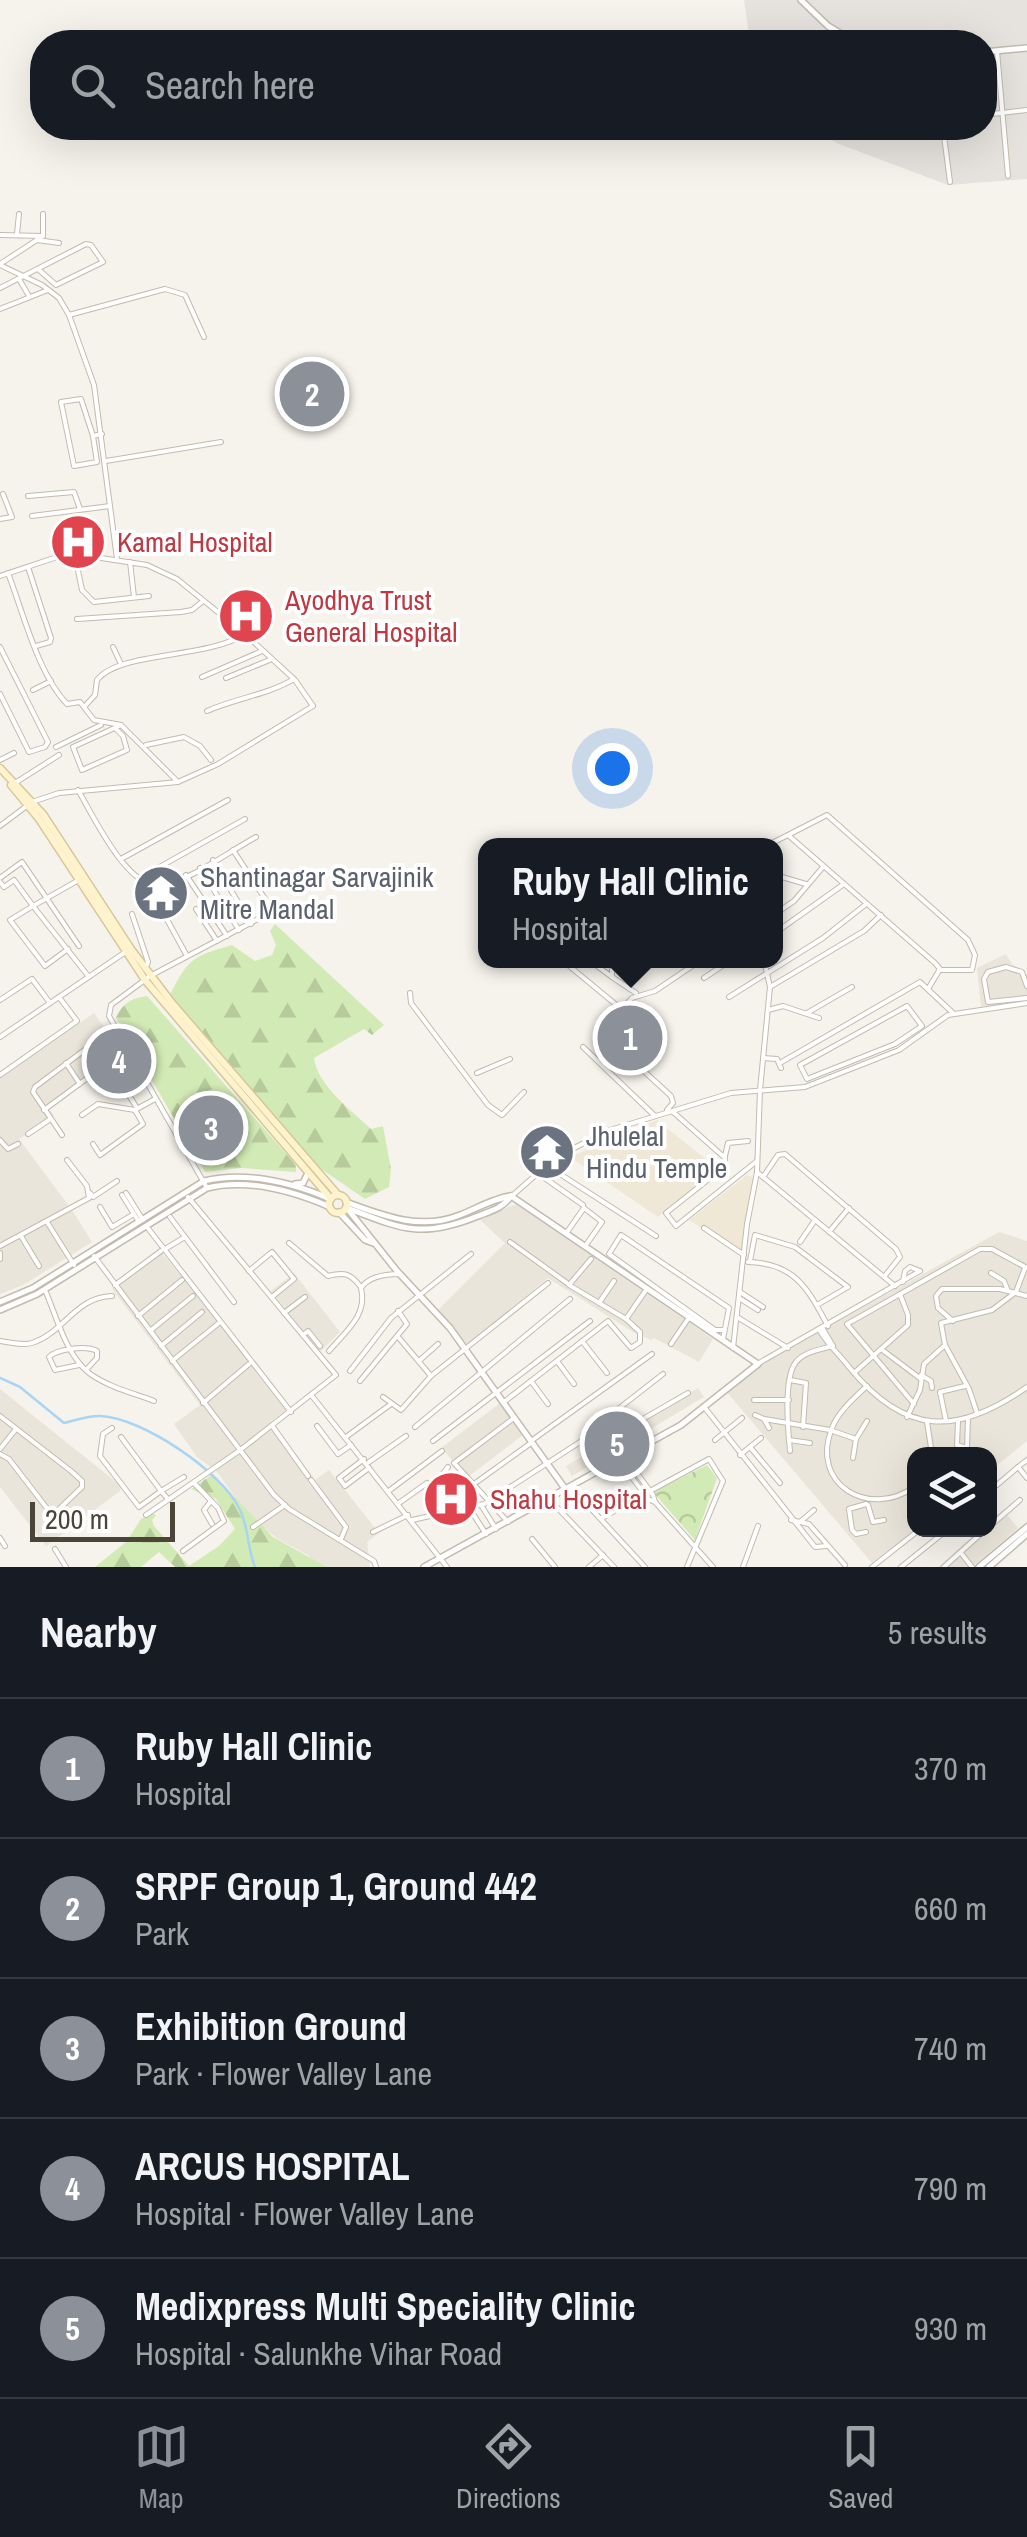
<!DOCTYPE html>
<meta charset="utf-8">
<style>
:root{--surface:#171b24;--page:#20242c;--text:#f1f3f6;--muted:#9ea1a6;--line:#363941;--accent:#8c9099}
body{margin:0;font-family:"Archivo Narrow",sans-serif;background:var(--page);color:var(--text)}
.controls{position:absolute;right:30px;bottom:30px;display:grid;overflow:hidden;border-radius:20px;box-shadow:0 10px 40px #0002}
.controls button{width:90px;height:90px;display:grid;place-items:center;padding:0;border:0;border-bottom:2px solid var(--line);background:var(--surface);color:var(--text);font:50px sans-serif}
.scale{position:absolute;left:30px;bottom:25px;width:145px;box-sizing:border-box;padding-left:10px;border:5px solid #4b4439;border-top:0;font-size:28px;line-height:35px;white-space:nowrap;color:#4b4439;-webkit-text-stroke:8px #fff;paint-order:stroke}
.you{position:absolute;left:612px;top:768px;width:35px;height:35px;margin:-25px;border:8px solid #fff;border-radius:50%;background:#1a73e8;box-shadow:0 0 0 15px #1a73e833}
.badge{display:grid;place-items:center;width:65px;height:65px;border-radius:50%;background:var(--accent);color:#fff;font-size:32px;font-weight:700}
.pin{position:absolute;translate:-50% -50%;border:5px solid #fff;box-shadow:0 2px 10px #0006}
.popup{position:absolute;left:478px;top:838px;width:305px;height:130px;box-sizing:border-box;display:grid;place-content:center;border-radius:20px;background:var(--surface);filter:drop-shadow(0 2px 8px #0005);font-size:32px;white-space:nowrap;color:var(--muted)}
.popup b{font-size:38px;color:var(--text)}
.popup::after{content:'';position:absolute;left:50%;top:100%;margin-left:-20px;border:20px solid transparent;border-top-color:var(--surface)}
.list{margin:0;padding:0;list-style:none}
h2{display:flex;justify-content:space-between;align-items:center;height:130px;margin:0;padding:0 40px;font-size:42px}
h2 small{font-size:32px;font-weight:400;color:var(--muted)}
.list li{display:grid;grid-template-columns:65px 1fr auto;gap:30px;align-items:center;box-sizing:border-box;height:140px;padding:0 40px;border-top:2px solid var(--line)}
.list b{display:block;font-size:38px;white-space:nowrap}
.list p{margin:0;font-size:32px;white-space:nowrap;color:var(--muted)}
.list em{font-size:32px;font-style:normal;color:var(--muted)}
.icon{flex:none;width:55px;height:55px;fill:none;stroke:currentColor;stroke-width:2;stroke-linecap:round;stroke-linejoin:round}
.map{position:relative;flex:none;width:1027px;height:1567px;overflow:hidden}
.search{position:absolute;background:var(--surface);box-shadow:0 10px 40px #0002;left:30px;right:30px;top:30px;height:110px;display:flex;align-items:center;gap:25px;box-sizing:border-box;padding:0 35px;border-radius:40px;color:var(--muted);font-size:38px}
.sheet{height:830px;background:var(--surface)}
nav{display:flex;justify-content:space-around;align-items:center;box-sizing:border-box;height:140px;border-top:2px solid var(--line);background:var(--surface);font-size:28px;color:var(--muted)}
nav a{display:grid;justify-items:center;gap:5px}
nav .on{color:var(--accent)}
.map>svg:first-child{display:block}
</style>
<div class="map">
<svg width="1027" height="1567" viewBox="0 0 1027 1567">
<defs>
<pattern id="forest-firs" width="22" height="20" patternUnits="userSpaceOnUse" patternTransform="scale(2.5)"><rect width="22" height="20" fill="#d2eab5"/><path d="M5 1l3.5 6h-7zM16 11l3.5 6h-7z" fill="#b6ca9c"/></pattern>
<pattern id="park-crowns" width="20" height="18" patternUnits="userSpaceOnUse" patternTransform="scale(2.5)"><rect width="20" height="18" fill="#d2eab5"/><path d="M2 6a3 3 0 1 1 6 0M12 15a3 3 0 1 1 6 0" fill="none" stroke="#b6ca9c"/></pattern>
</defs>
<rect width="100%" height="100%" fill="#f6f3ec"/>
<g fill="#eae5da">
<path d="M1006 954 1012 964 1027 975V1000L981 1007 977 968Z"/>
<path d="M94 1013 122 1053 46 1105 54 1116 19 1139 74 1213 92 1242 23 1285 0 1294V1078Z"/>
<path d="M517 1204 713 1339 699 1362 654 1338 651 1340 633 1332 548 1278 468 1345 438 1310 505 1243 478 1218Z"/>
<path d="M999 1232 1027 1241V1441L990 1471V1454H914L915 1530 872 1563 725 1390 758 1365Z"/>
<path d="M161 1252 233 1338 281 1402 286 1410 271 1421 315 1480 329 1470 379 1533 367 1542 370 1567H315L308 1555 278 1539 248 1515 217 1472 197 1457 174 1424 200 1405 112 1289Z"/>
<path d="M294 1273 340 1332 320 1352 271 1291Z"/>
<path d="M698 1388 704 1397 572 1476 566 1466Z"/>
<path d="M0 1389 121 1486 120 1491 46 1546 0 1487Z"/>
<path d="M500 1403 523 1435 468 1477 441 1448Z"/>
<path d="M1003 1510 1018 1528 972 1567H938L979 1530H990V1521Z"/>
</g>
<path fill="#e6e2dd" d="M744 0H1027V179L948 185 839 144 807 128H984V42H750Z"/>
<g fill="#efe8d6">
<path d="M657 1120 718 1169 658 1217 570 1157Z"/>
<path d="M747 1175 754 1178 742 1254 689 1220Z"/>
</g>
<g fill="url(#forest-firs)">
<path d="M275 924 384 1025 372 1035 364 1029 314 1058C317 1085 352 1111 371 1129L383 1126 391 1169 389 1187 365 1199 314 1164 169 997C188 959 191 957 232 945L255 961 272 955 276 945 270 931Z"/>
<path d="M147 996 296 1165V1172L241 1168 205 1172 116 1018C123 1003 131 998 147 996Z"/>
<path d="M213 1474 273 1537 327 1567H175L159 1552 141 1567H95L126 1542 141 1519 152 1512 156 1516 152 1520 154 1526 189 1566 219 1546 235 1529 216 1499 191 1489Z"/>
</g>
<g fill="url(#park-crowns)">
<circle cx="312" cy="394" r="24"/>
<path d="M209 1095 243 1146 205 1166 184 1111Z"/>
<path d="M707 1465 717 1478 695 1540 653 1492Z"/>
</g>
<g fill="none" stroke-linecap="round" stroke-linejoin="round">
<path stroke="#a9d4f2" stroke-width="2.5" d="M0 1378 20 1387 64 1423C76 1420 89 1415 101 1416 142 1418 221 1471 239 1508 249 1526 247 1548 255 1567"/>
<g stroke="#c2bbae" stroke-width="6">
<g id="minor">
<path d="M997 51 1008 176"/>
<path d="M984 115 1027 110"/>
<path d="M943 128 950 182"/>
<path d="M17 234 19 214"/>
<path d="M0 235 43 236 0 264"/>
<path d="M43 236V214"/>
<path d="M37 240 59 243"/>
<path d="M0 265 42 285 59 298 69 315 94 385 117 559"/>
<path d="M19 279 29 296"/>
<path d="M0 288 86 244 91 245 103 262 56 285 38 269"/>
<path d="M0 309 48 290"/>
<path d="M69 315 165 289 185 295 204 337"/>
<path d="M93 436 97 462 74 466 61 402 81 399 93 436 102 434"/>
<path d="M106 461 221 442"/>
<path d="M28 496 74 492 80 509"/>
<path d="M32 516 110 506"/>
<path d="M0 519 12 517 3 494"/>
<path d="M75 556 82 590 94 602 149 596"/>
<path d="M130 562 134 597"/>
<path d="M28 567 51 638 50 642 36 646"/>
<path d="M8 573C23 612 38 674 67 704L80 702 94 720 121 725 178 782"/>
<path d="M0 576 57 557 88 556 147 565 177 579 245 634 295 680 313 706 218 764 178 782 59 793 32 802 0 826"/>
<path d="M77 619 181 612 192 610 203 601"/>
<path d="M0 647 48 742 45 747 29 752 0 694"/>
<path d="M113 647 121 664"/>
<path d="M202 677 262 651"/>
<path d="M226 678 272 659"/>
<path d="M33 690 51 681"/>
<path d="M85 706 95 695 97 680C119 651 207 659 245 634"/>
<path d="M207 711C236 698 267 695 294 679"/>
<path d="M115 728 123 736 127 750 82 770 73 747 121 725"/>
<path d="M146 745 184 737 200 746 211 760"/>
<path d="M56 747 101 725"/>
<path d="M0 760 14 753"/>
<path d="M15 783 59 755"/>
<path d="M78 790C93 815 129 894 164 885 196 877 227 853 256 837"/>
<path d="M766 846 788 835"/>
<path d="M121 859 228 800"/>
<path d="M213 860 251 924"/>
<path d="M200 868 239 930"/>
<path d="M186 875 227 936"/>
<path d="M775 875 806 884"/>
<path d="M0 878 22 862 79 946"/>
<path d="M140 878 245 819"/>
<path d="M77 881 33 906 89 977"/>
<path d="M0 882 4 887 14 880 33 906 10 920 45 966 68 949"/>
<path d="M147 883 187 956"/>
<path d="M196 909 217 941"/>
<path d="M132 914 148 962 145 969"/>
<path d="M775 914 794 901 823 867"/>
<path d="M775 933 844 884"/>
<path d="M562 960 620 1008"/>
<path d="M589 960 612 977"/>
<path d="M628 960 612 970V977L636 993"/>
<path d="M704 978 731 960"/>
<path d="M1027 986 1022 972 1006 967 988 972 984 979 988 1002 1027 998"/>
<path d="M770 987 864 931 881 915"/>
<path d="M928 989 940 969 935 963 788 835 827 815 968 940 975 955 972 970H939"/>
<path d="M410 993 411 1003 488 1105 502 1115 524 1092"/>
<path d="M729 997 823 938 865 905"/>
<path d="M0 1000 32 979 50 1003"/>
<path d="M907 1006 922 1026 895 1044 807 1079 800 1065Z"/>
<path d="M768 1010 783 1006 819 1018"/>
<path d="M807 1013 852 987"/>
<path d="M0 1037 124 953"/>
<path d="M583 1047 655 1116"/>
<path d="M88 1048 103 1067"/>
<path d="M763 1058 777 1059 781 1068"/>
<path d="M66 1063 80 1084"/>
<path d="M780 1063 920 982 954 1014"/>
<path d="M477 1073 510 1059"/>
<path d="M0 1075 77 1021 59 997"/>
<path d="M109 1080 117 1077 137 1108"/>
<path d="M44 1110 120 1054 107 1034"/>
<path d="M667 1110 673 1103 671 1096 609 1039 604 1028 632 998 655 991 701 960"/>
<path d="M672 1111 725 1158 724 1167 666 1213 676 1226 757 1161"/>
<path d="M82 1115 98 1104 135 1110 155 1099"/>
<path d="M28 1134 49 1120"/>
<path d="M62 1135 33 1092 35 1087 114 1028"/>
<path d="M0 1140 8 1149 18 1144"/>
<path d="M93 1144 100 1155 143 1124 135 1110"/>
<path d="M725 1156 728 1143 748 1141"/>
<path d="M546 1165 656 1236"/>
<path d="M536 1172 583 1205"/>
<path d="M757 1172 895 1286"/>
<path d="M763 1177 778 1155 785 1154 896 1249 900 1257 884 1277"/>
<path d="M207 1188 109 1016 111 1005 150 976 273 911 233 850"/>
<path d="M90 1193 93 1197 117 1181"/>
<path d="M126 1193 143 1220"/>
<path d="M122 1195 139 1222"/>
<path d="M513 1195 555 1158 607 1131 731 1093 805 1087 899 1050 948 1015 1027 1003"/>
<path d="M100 1207 112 1227 134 1214"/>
<path d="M170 1217 185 1237"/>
<path d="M47 1222 74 1265"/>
<path d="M147 1227 291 1412"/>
<path d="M704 1228 744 1255"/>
<path d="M567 1232 584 1208 602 1222 586 1245"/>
<path d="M829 1232 849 1208"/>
<path d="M21 1236 39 1266"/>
<path d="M510 1242 567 1283"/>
<path d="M800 1242 815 1220"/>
<path d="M289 1243 328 1276C344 1272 350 1273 360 1286"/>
<path d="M0 1246 89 1198 87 1186 67 1160"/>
<path d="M165 1249 185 1237 234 1302"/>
<path d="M0 1253V1259"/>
<path d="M94 1256 274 1495 289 1509 374 1561 376 1567"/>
<path d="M750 1261 755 1235 795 1247 848 1287 817 1305"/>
<path d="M748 1262C795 1263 808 1289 828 1326"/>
<path d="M249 1271 272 1252 294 1279 272 1297"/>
<path d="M991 1273 1004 1281 1008 1291"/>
<path d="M903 1282 905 1271 910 1267 920 1271"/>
<path d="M115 1285 161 1251"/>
<path d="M45 1290C56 1315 66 1355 89 1373 108 1387 133 1393 154 1401"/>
<path d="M740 1292 763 1307"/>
<path d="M739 1298 758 1310"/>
<path d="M599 1303 614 1281"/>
<path d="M284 1313 305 1297"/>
<path d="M138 1316 182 1280"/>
<path d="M737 1317 788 1348"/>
<path d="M626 1319 646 1290"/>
<path d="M953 1321 938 1308 936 1296 942 1289H1000L1027 1296"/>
<path d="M823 1329 833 1346"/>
<path d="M150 1331 193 1296"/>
<path d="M820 1331C828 1345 839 1354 849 1367 905 1436 957 1436 1027 1387"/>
<path d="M303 1335 308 1331 320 1346"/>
<path d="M399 1338 431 1376"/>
<path d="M723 1339 729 1308 621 1235 609 1254 715 1330H724"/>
<path d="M0 1341C9 1342 23 1346 32 1343 64 1333 75 1297 112 1296"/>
<path d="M582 1341 607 1373"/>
<path d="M671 1344 688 1319"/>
<path d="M945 1345 969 1389 977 1413"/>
<path d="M161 1346 202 1312"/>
<path d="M733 1348 747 1224 757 1172 760 1090 770 987 764 960"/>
<path d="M881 1349 921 1379"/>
<path d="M329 1351C346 1331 368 1315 361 1288 369 1276 386 1274 400 1274"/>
<path d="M172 1361 219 1323"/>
<path d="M419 1361 438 1344"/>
<path d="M557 1361 574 1384"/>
<path d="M759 1363 920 1271"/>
<path d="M79 1365 55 1370 49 1357C57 1349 86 1345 97 1351V1358L86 1370"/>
<path d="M350 1371 391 1318 471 1254"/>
<path d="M854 1373 908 1325V1315L900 1294"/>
<path d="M921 1375 931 1381 932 1388"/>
<path d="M790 1380 806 1383 803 1427"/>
<path d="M360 1381 407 1324 398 1311"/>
<path d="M531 1381 548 1404"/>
<path d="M867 1386C854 1398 838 1412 832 1428 809 1485 870 1519 914 1487"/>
<path d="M312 1396 447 1567"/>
<path d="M383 1397 401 1410 431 1376 548 1283"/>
<path d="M754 1400H789"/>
<path d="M504 1402 608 1321 631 1348 640 1342V1332L626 1319 569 1285 591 1259"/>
<path d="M203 1403 249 1364"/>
<path d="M914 1404 847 1324 980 1249H992L1027 1268"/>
<path d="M705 1408 815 1547 827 1546"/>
<path d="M755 1415 764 1419 769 1428"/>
<path d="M0 1416 71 1471 82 1481V1487L56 1512 49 1511 9 1459 0 1454"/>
<path d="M907 1417 920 1390 924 1364 945 1345 941 1323 992 1310 1016 1292 1025 1268"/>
<path d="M764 1419 830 1430 856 1439"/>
<path d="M946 1421 940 1392 965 1386"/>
<path d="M958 1421 957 1445 967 1448 968 1418"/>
<path d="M601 1422 604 1428 613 1425 622 1431 688 1393"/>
<path d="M927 1422 932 1454"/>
<path d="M317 1426 338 1454 351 1445"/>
<path d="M273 1427 308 1476"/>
<path d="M415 1427 570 1299"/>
<path d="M112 1428 103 1434 100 1456 139 1507 161 1491 168 1499"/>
<path d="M121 1437 161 1491 184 1477"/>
<path d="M346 1437 391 1404"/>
<path d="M715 1440 742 1418"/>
<path d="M789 1440 810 1443"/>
<path d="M433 1441 590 1321"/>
<path d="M531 1441 652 1354"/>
<path d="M750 1447 780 1483"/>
<path d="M0 1449 16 1429"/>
<path d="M790 1451C788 1430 783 1378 796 1362 804 1352 821 1349 833 1346"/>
<path d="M740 1455 761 1438"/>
<path d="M625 1457 653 1495 655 1502"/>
<path d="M853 1458 856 1439 867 1421"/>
<path d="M364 1459 339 1478 345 1486 369 1468"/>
<path d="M619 1460 648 1499 655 1502 713 1567"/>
<path d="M1027 1460 1018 1467 1027 1478"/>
<path d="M369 1462 406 1436"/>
<path d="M448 1467 441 1476 469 1508"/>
<path d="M311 1480 346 1527 341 1539"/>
<path d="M474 1484 531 1443"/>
<path d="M997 1485 1018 1467"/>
<path d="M571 1487 645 1567"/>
<path d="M390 1490 442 1451"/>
<path d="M650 1491 709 1459 723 1481 687 1567"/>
<path d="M550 1500 614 1567"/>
<path d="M211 1501 204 1510 212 1524"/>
<path d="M399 1503 427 1483"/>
<path d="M481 1505 496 1529"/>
<path d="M868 1505 873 1522 884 1520"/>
<path d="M473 1514 486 1534"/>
<path d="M146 1515 239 1451 336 1375 188 1197"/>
<path d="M601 1519 644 1493"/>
<path d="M412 1520 484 1504 594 1433 604 1420 663 1374"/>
<path d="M791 1520 809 1524 845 1565"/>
<path d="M508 1522 454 1463 514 1418"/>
<path d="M800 1522 814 1510"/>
<path d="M990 1526 1020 1500"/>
<path d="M253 1527 285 1505"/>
<path d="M373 1532 408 1515"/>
<path d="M866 1532 856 1534 852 1530 849 1509 866 1504"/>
<path d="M0 1538 5 1546"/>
<path d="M532 1539 555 1567"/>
<path d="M55 1549 66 1567"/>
<path d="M183 1551 224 1521 218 1508 194 1483"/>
<path d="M961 1553 972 1567"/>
<path d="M589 1567 603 1555"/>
<path d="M743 1567 758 1526"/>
<path d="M872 1567 919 1530"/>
<path d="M901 1567 947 1530"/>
<path d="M944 1567 985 1530"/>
</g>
</g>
<g stroke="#c2bbae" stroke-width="8">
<g id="tertiary">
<path d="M801 0 828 26 855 42"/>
<path d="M984 52 1027 48"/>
<path d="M295 1184 303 1183 308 1173"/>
<path d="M346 1202C384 1216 421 1231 460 1215 476 1209 494 1198 511 1196"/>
<path d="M346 1207 397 1271 450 1328 566 1490"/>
<path d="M347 1208C402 1229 421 1239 478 1216 491 1211 503 1208 511 1196"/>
<path d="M339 1212 365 1240 373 1243"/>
<path d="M0 1302 33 1288 204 1181C244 1171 291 1182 328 1198"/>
<path d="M0 1310 37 1294 207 1188C247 1178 293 1191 330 1207"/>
<path d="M424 1567 681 1425 758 1364 511 1196"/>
<path d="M979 1567 1027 1527"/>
<path d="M989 1567 1027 1534"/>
</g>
</g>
<g stroke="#d6c79b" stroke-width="9">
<g id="secondary">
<path d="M0 768 43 814 131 949 172 1003 338 1195"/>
<path d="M11 785 39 819 145 980 331 1199"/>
<circle cx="338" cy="1204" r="9"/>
</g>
</g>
<use href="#minor" stroke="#fff" stroke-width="4"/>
<use href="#tertiary" stroke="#fff" stroke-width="5"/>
<use href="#secondary" stroke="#fff3cd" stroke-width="6"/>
</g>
<defs>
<g id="hospital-disc" transform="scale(2.875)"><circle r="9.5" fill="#e0444e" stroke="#fff"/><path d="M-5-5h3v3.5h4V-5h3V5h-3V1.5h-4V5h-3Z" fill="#fff"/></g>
<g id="temple-disc" transform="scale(2.875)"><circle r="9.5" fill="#6b7280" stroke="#fff"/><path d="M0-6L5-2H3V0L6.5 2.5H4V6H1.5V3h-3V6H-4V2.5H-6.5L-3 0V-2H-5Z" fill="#fff"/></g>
</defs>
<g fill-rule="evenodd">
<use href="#hospital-disc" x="78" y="542"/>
<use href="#hospital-disc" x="246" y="616"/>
<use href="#temple-disc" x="161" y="893"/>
<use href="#temple-disc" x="547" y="1152"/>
<use href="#hospital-disc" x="451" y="1499"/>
</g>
<g text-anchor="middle" stroke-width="8" stroke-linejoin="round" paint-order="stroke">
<g font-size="28" fill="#be3a42" stroke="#fff" text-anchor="start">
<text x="117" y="552">Kamal Hospital</text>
<text x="285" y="610">Ayodhya Trust<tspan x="285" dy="32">General Hospital</tspan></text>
<text x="490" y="1509">Shahu Hospital</text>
</g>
<g font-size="28" fill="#5b616d" stroke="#fff" text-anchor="start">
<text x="200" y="887">Shantinagar Sarvajinik<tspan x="200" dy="32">Mitre Mandal</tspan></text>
<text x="586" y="1146">Jhulelal<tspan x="586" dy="32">Hindu Temple</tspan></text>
</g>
</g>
</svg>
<div class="controls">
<button><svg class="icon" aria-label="layers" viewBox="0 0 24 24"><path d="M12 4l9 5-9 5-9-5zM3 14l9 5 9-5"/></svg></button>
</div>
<div class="scale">200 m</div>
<div class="you"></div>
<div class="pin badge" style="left:630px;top:1038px">1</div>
<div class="popup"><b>Ruby Hall Clinic</b>Hospital</div>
<div class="pin badge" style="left:312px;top:394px">2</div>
<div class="pin badge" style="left:211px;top:1128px">3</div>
<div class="pin badge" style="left:119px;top:1061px">4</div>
<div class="pin badge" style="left:617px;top:1444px">5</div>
<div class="search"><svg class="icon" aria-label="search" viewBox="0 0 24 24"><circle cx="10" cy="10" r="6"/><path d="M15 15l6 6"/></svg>Search here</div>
</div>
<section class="sheet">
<h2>Nearby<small>5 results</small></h2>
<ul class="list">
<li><span class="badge">1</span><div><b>Ruby Hall Clinic</b><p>Hospital</p></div><em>370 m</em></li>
<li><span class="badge">2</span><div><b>SRPF Group 1, Ground 442</b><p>Park</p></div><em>660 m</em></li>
<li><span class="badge">3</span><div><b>Exhibition Ground</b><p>Park · Flower Valley Lane</p></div><em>740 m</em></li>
<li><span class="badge">4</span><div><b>ARCUS HOSPITAL</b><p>Hospital · Flower Valley Lane</p></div><em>790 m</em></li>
<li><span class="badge">5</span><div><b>Medixpress Multi Speciality Clinic</b><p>Hospital · Salunkhe Vihar Road</p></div><em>930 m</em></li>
</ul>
</section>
<nav>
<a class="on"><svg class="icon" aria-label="map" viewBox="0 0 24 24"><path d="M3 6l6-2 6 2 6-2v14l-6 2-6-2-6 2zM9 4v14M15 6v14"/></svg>Map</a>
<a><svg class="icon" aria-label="directions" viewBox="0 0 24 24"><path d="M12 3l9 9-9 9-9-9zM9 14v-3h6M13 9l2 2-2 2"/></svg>Directions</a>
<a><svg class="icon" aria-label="saved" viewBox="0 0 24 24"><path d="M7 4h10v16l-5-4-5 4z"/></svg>Saved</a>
</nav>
